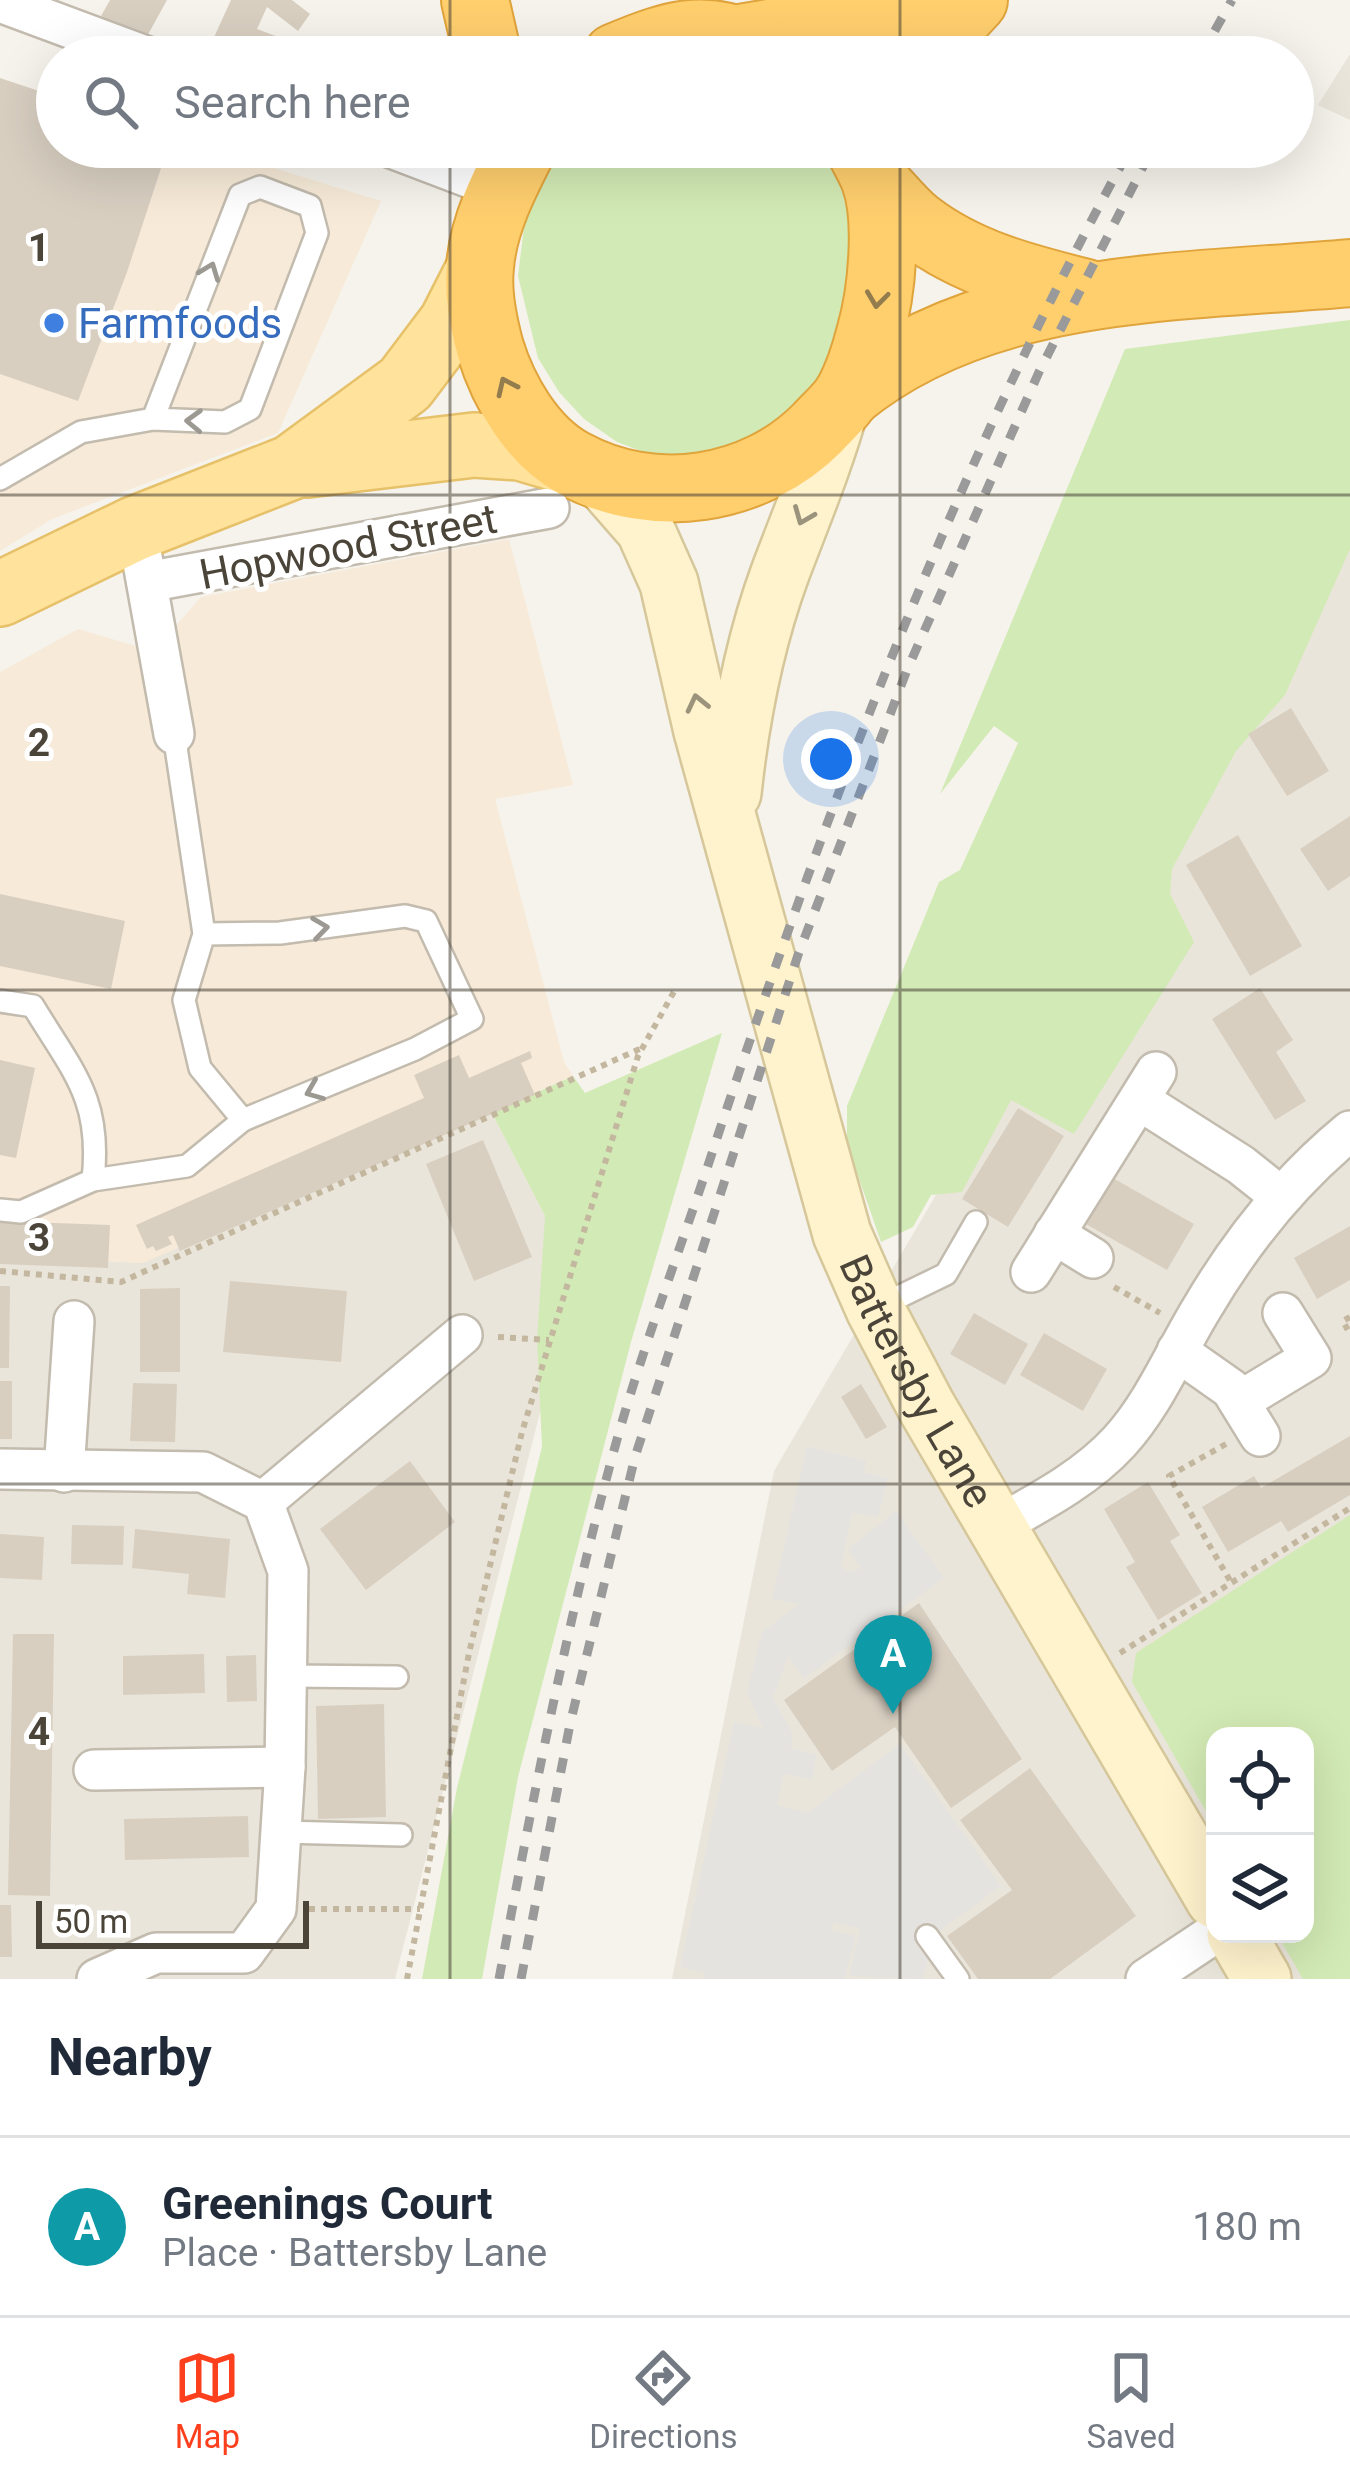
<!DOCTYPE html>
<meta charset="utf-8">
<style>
:root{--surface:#fff;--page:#f2f2f3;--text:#1f2937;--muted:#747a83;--line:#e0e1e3;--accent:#fc3f1d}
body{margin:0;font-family:Roboto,sans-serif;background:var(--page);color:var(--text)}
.controls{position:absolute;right:36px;bottom:36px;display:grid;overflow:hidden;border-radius:24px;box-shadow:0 12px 48px #0002}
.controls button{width:108px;height:108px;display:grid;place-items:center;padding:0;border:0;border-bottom:3px solid var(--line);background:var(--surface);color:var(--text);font:60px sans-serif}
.scale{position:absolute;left:36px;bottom:30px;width:273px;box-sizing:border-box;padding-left:12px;border:6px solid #4b4439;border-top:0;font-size:33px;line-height:42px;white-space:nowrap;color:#4b4439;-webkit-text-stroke:9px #fff;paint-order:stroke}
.you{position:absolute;left:831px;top:759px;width:42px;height:42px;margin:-30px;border:9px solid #fff;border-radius:50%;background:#1a73e8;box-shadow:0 0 0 18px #1a73e833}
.badge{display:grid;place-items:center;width:78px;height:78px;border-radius:50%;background:var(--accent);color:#fff;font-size:39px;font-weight:700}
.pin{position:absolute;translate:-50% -99px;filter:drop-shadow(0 3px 6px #0008)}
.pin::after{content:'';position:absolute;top:63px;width:42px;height:36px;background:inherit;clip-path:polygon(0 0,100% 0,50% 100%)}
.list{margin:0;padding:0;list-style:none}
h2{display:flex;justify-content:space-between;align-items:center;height:156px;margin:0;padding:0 48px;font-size:51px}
h2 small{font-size:39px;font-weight:400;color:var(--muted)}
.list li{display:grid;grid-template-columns:78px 1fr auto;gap:36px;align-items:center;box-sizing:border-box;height:180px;padding:0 48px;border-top:3px solid var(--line)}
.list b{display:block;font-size:45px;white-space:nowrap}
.list p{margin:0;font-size:39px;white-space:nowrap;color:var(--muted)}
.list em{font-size:39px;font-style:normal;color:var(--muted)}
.icon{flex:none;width:66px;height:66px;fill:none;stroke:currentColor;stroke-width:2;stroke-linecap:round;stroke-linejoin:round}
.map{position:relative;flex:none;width:1350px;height:1979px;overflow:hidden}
.search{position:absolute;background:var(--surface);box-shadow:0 12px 48px #0002;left:36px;right:36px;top:36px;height:132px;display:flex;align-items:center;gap:30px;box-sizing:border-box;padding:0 42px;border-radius:66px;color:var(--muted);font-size:45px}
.sheet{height:336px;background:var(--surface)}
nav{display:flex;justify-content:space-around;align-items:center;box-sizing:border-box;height:168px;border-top:3px solid var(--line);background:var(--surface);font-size:33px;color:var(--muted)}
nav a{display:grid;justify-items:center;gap:6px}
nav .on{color:var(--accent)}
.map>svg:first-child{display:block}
</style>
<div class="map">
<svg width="1350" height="1979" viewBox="0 0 1350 1979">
<rect width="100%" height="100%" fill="#f6f3ec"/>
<g fill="#eae5da" fill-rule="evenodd">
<path d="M1350 54V120L1318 105Z"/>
<path d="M1350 489V1979H672L774 1471ZM1215 1736H1305V1934H1215Z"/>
<path d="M492 1113 545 1216 556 1350 395 1979H0V1258Z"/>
</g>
<g fill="#f7ead8">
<path d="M168 147H205L381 201 278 433 52 519 0 551V229L127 271Z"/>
<path d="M509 539 573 785 495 799 564 1062 573 1076 143 1263 0 1258V672L78 629 139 647 173 629 201 597Z"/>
</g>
<g fill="#d2eab5">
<path d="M560 147H828L851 221V309L816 397 733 453 688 458 649 454 617 442 584 419 559 392 538 358 518 276 524 227 541 178Z"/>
<path d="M1350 320V549L1285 695 1236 751 1172 869 1170 894 1194 942 1074 1134 1011 1100 962 1192 931 1195 913 1227 881 1242 847 1144V1106L939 882 960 870 1018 743 994 726 940 794 1125 349Z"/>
<path d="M722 1033 631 1342 518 1777 482 1979H422L457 1788 542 1447 537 1340 545 1216 492 1113 573 1076 585 1093Z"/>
<path d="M1350 1515V1979H1303L1277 1934H1305V1736H1215V1827L1132 1682 1136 1653Z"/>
</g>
<path fill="#e5e3e0" d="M807 1446 866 1461 864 1472 888 1478 878 1517 852 1513 841 1567 850 1572 861 1568 848 1549 896 1511 944 1578 804 1678 788 1656 773 1698 793 1734 791 1748 817 1755 812 1780 784 1774 777 1805 807 1813 900 1744 1001 1886 938 1932 922 1979 849 1976 860 1929 834 1922 831 1930 856 1936 845 1979H704L705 1973 680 1967 734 1722 763 1728 747 1693 762 1632 799 1604 772 1599Z"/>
<g fill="#d8cfc1">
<path d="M110 0H167L145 40 101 16Z"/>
<path d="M231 0H292L310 14 298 31 267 7 257 29 289 41 283 57H205Z"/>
<path d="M0 78 57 97V147H168L127 272 78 401 0 374Z"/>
<path d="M1291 708 1329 771 1287 796 1248 734Z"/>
<path d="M1350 816V876L1328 891 1300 849Z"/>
<path d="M1238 835 1302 946 1250 976 1186 865Z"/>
<path d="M0 894 125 921 111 989 0 966Z"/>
<path d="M1260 988 1293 1040 1276 1052 1306 1101 1275 1120 1212 1019Z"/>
<path d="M530 1051 532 1058 521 1063 535 1095 180 1251 173 1235 168 1237 172 1244 156 1251 153 1246 147 1249 136 1225 424 1098 414 1075 459 1055 469 1078Z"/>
<path d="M0 1060 35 1068 16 1158 0 1155Z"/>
<path d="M1018 1108 1064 1136 1008 1227 962 1199Z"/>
<path d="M483 1140 532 1257 474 1281 426 1164Z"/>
<path d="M1111 1177 1194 1224 1167 1270 1084 1223Z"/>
<path d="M0 1221 110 1225 108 1268 0 1264Z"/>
<path d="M1350 1226V1280L1317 1299 1294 1258Z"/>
<path d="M230 1281 347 1291 341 1362 223 1352Z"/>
<path d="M0 1286H10L9 1368H0Z"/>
<path d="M180 1288V1372H140V1289Z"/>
<path d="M974 1313 1028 1344 1005 1385 950 1354Z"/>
<path d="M1044 1333 1107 1369 1083 1411 1020 1375Z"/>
<rect x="0" y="1381" width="12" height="58"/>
<path d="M133 1383 177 1384 175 1442 130 1441Z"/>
<path d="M861 1384 887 1427 866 1439 841 1397Z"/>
<path d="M1350 1436V1495L1288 1532 1281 1521 1228 1552 1202 1507 1254 1476 1261 1488Z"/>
<path d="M410 1461 455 1522 366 1590 320 1529Z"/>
<path d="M1148 1482 1180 1535 1170 1541 1202 1593 1158 1620 1126 1567 1135 1562 1104 1509Z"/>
<path d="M72 1525 124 1526 123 1565 71 1564Z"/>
<path d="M135 1529 230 1539 225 1598 187 1594 189 1574 132 1568Z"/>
<path d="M0 1534 44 1537 42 1580 0 1578Z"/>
<path d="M919 1603 1022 1759 951 1808 895 1727 832 1771 784 1700Z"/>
<path d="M13 1634H54L50 1896 8 1895Z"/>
<path d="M204 1654 205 1693 123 1695V1656Z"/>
<path d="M256 1655 257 1701 227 1702 226 1656Z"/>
<path d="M384 1704 386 1817 318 1819 316 1706Z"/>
<path d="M1030 1768 1136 1916 1050 1979H978L947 1936 1012 1890 960 1820Z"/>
<path d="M248 1816 249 1857 125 1860 124 1819Z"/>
<path d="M0 1905H11L12 1957H0Z"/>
</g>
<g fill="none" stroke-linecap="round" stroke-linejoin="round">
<g stroke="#c2bbae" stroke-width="26">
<g id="lane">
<path d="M0 479 81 432 153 419 225 422 250 409 317 233 310 206 260 187 240 195 153 419"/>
<path d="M174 734 204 934 184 1000 200 1068 243 1120 415 1049 472 1019 426 921 405 916 280 933 204 934"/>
<path d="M0 1001 33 1006C73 1072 102 1099 93 1180"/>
<path d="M0 1210 21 1212 93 1180 187 1166 243 1120"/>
<path d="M876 1308 946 1274 976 1222"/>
<path d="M287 1676 397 1677"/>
<path d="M281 1832 401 1835"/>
<path d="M927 1936 958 1979"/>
</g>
</g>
<g stroke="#c2bbae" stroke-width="44">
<g id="street">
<path d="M0 2 148 57"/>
<path d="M389 147 502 190"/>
<path d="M142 557 174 734"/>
<path d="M147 582 549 508"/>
<path d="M1139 1100 1241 1165 1280 1196"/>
<path d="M1054 1234 1093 1258"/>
<path d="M1031 1272 1156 1072"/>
<path d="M1177 1351 1231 1389 1260 1436"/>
<path d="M1240 1401 1311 1358 1283 1313"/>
<path d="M0 1469 203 1472 263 1502 288 1571 285 1767 276 1909 244 1953H156L97 1979"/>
<path d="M64 1472 74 1321"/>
<path d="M263 1502 462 1335"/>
<path d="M997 1526C1040 1502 1086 1478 1119 1442 1154 1404 1175 1352 1202 1308 1242 1240 1289 1181 1350 1131"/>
<path d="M94 1770 285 1767"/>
<path d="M1146 1979 1215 1933"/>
</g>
</g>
<g stroke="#d6c79b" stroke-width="62">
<g id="secondary">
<path id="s1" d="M596 473 645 529 669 583 703 731 842 1234 875 1309 926 1406 1215 1899"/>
<path d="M732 793C740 718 754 644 780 573 801 517 824 463 840 405"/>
<path d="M1236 1934 1262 1979"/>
</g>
</g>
<g stroke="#e6c16a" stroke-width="68">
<g id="primary">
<path d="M307 465 474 445 520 448 571 463"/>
<path d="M0 594 134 529 292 467 405 384 451 323 480 266"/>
</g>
</g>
<g stroke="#e0a43c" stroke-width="70">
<g id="highway">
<path d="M475 0 488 57"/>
<path d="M734 39 870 16 906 0"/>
<path d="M616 57C675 32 713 20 770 56"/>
<path d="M921 57 974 0"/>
<path d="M523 147C504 184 483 225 480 267 477 294 483 322 490 348 503 391 532 442 574 464 653 507 755 492 818 428 828 417 840 407 848 394 858 375 865 354 870 334 882 293 889 220 875 180 871 169 864 158 859 147"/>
<path d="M876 183C889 196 902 213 916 224 966 263 1026 278 1086 293"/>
<path d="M847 395C984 282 1181 288 1350 273"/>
</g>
</g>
<g stroke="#c4b79f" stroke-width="6" stroke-dasharray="6 6" stroke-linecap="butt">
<path d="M0 1271 121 1282 644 1047"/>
<path d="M1114 1287 1160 1313"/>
<path d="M1350 1317 1343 1321 1350 1334"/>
<path d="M498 1337 549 1340"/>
<path d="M1226 1444 1169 1476 1232 1584"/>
<path d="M1120 1653 1350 1508"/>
<path d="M309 1909H420"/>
<path d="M407 1979 469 1653 522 1432 638 1056 676 988"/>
</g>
<use href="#lane" stroke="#fff" stroke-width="21"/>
<use href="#street" stroke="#fff" stroke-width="39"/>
<use href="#secondary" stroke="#fff3cd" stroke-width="57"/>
<use href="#primary" stroke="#ffe39c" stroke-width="63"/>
<use href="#highway" stroke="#ffcf6e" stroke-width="66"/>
<g stroke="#9a9a9a" stroke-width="9" stroke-dasharray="15 15" stroke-linecap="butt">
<path d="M1200 57 1232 0"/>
<path d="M499 1979C532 1803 566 1627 613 1454 642 1347 683 1243 717 1138 830 798 958 461 1131 147"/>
<path d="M521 1979 570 1724 635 1457 798 955 907 670 1039 372 1153 147"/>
</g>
</g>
<defs><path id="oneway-chevron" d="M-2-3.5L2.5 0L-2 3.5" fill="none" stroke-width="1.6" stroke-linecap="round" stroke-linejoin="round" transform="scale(3)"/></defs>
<g stroke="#9c9892">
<use href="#oneway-chevron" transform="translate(210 271) rotate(-69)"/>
<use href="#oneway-chevron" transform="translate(194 421) rotate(-178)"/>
<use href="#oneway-chevron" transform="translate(320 928) rotate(-8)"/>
<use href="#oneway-chevron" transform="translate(314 1091) rotate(158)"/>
</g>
<g stroke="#937c4e">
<use href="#oneway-chevron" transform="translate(877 299) rotate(97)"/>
<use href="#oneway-chevron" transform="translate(506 386) rotate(-115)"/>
</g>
<g stroke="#9c937c">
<use href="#oneway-chevron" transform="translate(803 516) rotate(112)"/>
<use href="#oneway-chevron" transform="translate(697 703) rotate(-103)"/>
</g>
<path fill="none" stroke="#4b4439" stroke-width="3" stroke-opacity="0.55" d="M450 0V57M900 0V57M450 147V1979M900 147V1979M0 495H1350M0 990H1350M0 1484H1350"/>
<circle fill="#3f7fe0" stroke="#fff" stroke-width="4.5" cx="54" cy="323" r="12"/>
<g text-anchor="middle" stroke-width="10" stroke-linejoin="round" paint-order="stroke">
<g font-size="42" fill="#366cbe" stroke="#fff" text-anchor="start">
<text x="78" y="338">Farmfoods</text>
</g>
<g font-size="42" fill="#4b4439" stroke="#fff">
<text transform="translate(348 546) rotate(-11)" y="15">Hopwood Street</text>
<text dy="15" stroke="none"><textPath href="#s1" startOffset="972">Battersby Lane</textPath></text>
</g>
</g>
<g font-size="39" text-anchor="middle" font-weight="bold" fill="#4b4439" stroke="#fff" stroke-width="10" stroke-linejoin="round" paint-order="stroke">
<text x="39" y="261">1</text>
<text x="39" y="756">2</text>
<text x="39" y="1251">3</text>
<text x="39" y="1745">4</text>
</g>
</svg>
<div class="controls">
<button><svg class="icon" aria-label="locate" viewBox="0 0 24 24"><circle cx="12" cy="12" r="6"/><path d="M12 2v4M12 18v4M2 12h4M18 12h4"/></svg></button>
<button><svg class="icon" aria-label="layers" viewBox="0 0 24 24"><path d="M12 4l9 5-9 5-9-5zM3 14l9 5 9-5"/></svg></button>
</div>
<div class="scale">50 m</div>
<div class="you"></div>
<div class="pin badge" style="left:893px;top:1714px;background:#0f9aa8">A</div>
<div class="search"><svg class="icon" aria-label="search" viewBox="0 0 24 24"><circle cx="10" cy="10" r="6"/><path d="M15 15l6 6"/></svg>Search here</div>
</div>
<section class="sheet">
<h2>Nearby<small></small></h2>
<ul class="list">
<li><span class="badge" style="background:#0f9aa8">A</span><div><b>Greenings Court</b><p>Place · Battersby Lane</p></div><em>180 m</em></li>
</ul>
</section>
<nav>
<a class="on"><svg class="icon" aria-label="map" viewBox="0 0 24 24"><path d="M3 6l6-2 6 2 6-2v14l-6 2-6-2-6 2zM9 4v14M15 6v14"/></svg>Map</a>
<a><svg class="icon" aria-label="directions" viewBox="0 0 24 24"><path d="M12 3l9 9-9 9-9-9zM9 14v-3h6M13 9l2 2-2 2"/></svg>Directions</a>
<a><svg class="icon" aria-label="saved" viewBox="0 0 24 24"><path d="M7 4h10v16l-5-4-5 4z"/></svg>Saved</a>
</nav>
